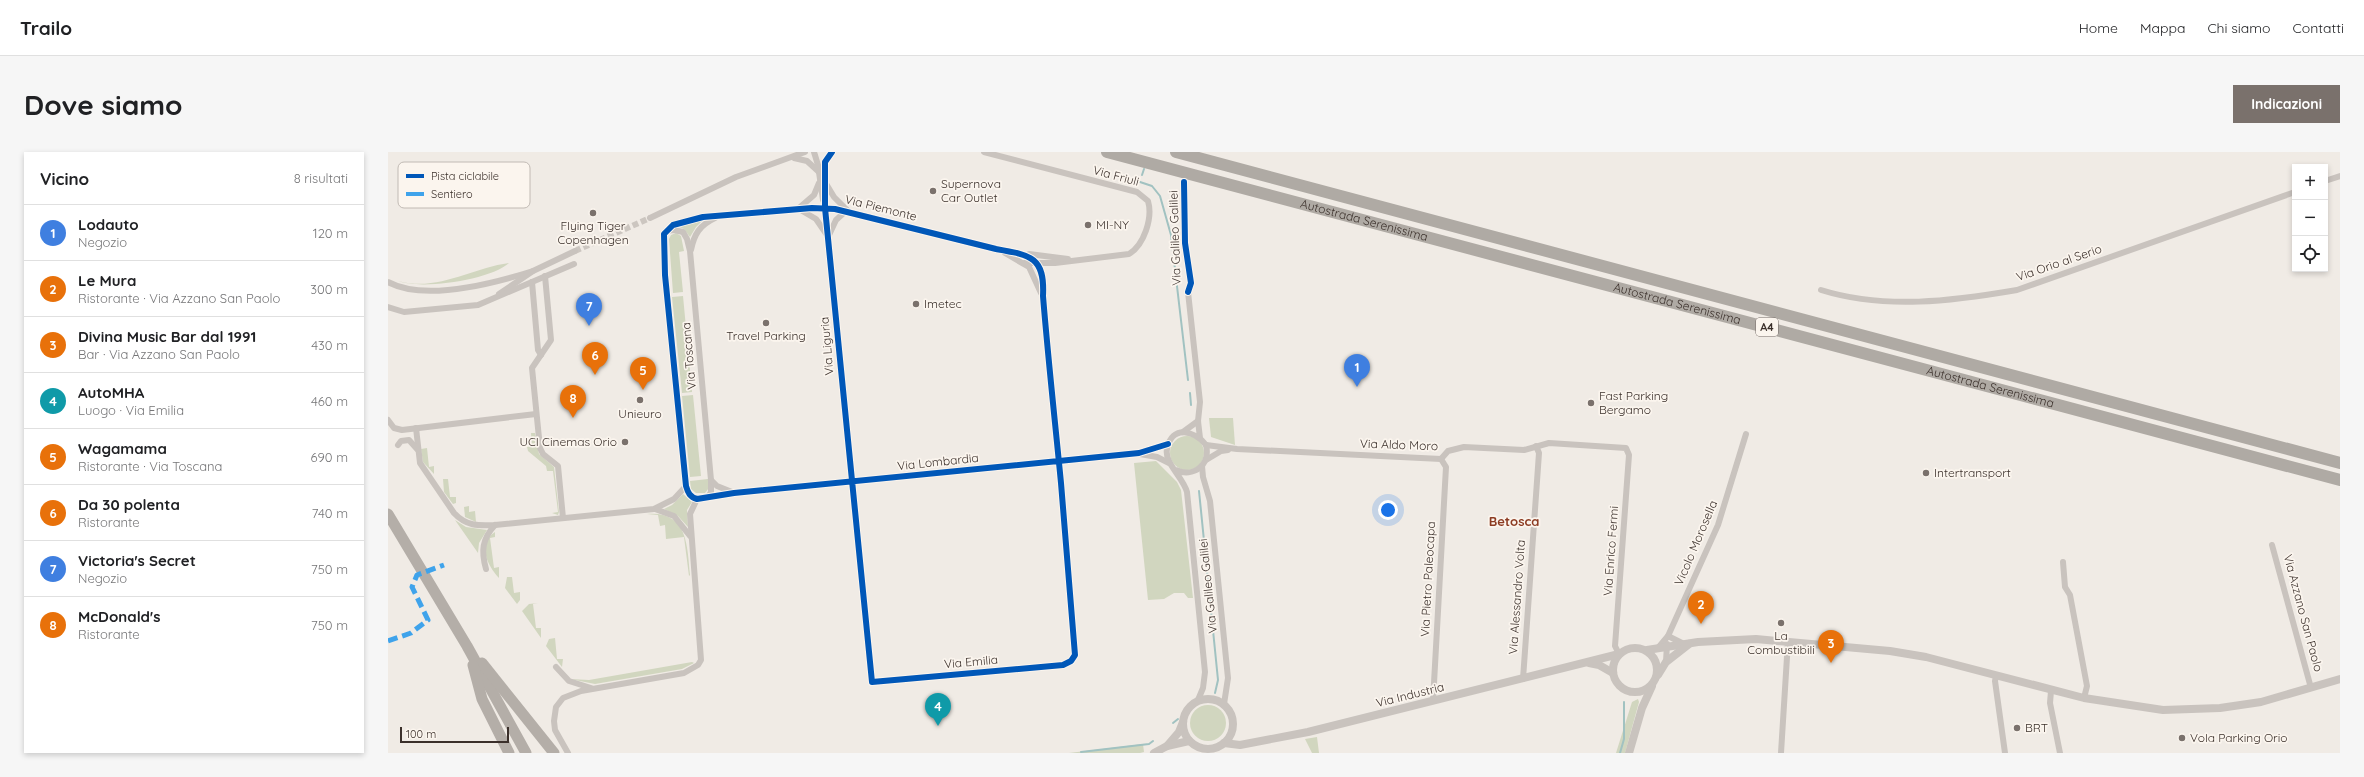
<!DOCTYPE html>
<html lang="it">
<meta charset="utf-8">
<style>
:root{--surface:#fff;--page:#f6f6f6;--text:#202124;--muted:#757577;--line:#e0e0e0;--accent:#7a716c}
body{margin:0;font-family:Quicksand,sans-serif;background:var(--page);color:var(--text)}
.controls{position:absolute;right:12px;top:12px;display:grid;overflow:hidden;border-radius:0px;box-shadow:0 2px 6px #0003}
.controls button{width:36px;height:36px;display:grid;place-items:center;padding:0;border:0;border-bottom:1px solid var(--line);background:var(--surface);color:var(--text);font:20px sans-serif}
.scale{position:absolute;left:12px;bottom:10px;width:109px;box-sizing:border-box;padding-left:4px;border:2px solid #3b302b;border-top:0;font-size:11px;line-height:14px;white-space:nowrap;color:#3b302b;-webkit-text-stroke:3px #fbf5ee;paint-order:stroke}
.you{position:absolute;left:1000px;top:358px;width:14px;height:14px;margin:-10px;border:3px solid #fff;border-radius:50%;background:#1a73e8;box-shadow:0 0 0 6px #1a73e833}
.badge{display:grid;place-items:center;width:26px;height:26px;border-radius:50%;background:var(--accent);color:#fff;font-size:13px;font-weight:700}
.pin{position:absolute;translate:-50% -33px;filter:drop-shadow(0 1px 2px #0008)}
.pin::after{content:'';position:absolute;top:21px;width:14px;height:12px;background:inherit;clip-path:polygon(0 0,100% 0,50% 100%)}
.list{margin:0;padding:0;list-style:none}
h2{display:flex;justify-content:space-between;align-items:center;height:52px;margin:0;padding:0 16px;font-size:17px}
h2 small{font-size:13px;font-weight:400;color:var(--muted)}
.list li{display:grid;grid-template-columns:26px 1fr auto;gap:12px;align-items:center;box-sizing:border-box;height:56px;padding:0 16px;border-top:1px solid var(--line)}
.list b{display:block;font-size:15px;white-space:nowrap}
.list p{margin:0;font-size:13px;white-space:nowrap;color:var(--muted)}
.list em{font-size:13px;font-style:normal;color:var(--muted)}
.icon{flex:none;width:22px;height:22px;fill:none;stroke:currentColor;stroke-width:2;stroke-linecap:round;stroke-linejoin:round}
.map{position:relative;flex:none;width:1952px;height:601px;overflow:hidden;border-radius:0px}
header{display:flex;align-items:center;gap:24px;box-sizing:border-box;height:56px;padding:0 20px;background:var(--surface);border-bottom:1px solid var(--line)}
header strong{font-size:19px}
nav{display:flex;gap:22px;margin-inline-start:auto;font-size:14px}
.intro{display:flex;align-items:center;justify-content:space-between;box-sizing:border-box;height:96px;padding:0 24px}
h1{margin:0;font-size:28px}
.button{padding:10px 18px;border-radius:0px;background:var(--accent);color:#fff;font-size:14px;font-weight:700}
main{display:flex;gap:24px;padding:0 24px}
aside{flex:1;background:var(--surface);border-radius:0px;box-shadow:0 2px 6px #0003}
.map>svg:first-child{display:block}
</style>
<header>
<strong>Trailo</strong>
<nav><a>Home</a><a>Mappa</a><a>Chi siamo</a><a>Contatti</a></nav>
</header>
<div class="intro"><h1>Dove siamo</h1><a class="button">Indicazioni</a></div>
<main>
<aside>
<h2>Vicino<small>8 risultati</small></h2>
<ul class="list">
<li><span class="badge" style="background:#3f7fe0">1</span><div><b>Lodauto</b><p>Negozio</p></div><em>120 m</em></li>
<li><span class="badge" style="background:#e8710a">2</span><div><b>Le Mura</b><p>Ristorante · Via Azzano San Paolo</p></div><em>300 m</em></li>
<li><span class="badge" style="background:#e8710a">3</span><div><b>Divina Music Bar dal 1991</b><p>Bar · Via Azzano San Paolo</p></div><em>430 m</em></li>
<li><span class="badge" style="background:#0f9aa8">4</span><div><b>AutoMHA</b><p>Luogo · Via Emilia</p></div><em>460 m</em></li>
<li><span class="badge" style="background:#e8710a">5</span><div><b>Wagamama</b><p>Ristorante · Via Toscana</p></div><em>690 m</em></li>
<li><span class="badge" style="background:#e8710a">6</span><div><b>Da 30 polenta</b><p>Ristorante</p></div><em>740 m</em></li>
<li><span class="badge" style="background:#3f7fe0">7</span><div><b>Victoria's Secret</b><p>Negozio</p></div><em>750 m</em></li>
<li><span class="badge" style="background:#e8710a">8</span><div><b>McDonald's</b><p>Ristorante</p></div><em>750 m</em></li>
</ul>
</aside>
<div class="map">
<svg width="1952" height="601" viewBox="0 0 1952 601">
<rect width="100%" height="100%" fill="#f0ebe5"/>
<g fill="#d1d6bf">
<path d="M315 68 308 75 302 85 296 77 289 74Z"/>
<path d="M288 81 293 84 296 99 291 100 295 140 285 141 281 87 283 83Z"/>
<path d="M121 111C102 128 34 138 10 129 50 140 83 116 121 111Z"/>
<path d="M295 144 304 240 294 241 284 145Z"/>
<path d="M305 243 313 324 302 325 294 244Z"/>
<path d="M821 266H845L847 293 823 285Z"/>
<path d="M143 281H147L151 302 166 315 171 360 170 363 164 361 170 360 165 319H159L158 314 140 299 139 295 144 294Z"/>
<circle cx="799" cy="301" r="17"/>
<path d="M39 296 41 315 46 314V322L35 310 33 297Z"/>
<path d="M768 309 789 330 793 338 805 446H800L796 441H786L776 447 760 448 746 311Z"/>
<path d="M55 327H60L62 345H68V351L65 352 56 340Z"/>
<path d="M320 327 321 336 317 341H308L303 337 302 329Z"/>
<path d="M295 342 304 350 299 358 300 375 290 364 276 357 284 353Z"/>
<path d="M81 354V360L87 359 88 370 77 365 76 355Z"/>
<path d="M259 362C300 359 299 393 302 423L301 424 296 385 278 387 277 373 272 374 270 363Z"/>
<path d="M67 368 78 375 99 378 91 391 90 401Z"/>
<path d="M107 380V385L102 386 106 416 111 415V426C99 413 89 392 107 380Z"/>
<path d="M119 425H124L126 441 132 440V448L129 452 117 436Z"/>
<path d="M150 451 145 452 148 476H153V486L134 459 141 452Z"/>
<path d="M167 486 169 507H175L174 515 158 494 161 487Z"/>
<path d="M304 510 306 511 294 517 207 532 182 527 201 528Z"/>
<path d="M1250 547 1251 550 1237 601H1228L1244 550Z"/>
<circle cx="820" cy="571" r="18"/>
<path d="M929 585 931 601H924L917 587Z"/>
<path d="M755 592 756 600 752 601H681Z"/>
</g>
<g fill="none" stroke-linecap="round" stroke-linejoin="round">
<g stroke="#a1c2c1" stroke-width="2">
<path d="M754 23 756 17"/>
<path d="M752 30 764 34 772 44 783 83 800 228"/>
<path d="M802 241 803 253"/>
<path d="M811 339 830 528 827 541"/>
<path d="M785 571 790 567"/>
<path d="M693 600 761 592 765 589"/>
<path d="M1232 601 1236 587V550"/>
</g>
<path stroke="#ccc6c0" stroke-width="6" stroke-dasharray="6 3" stroke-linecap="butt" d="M187 99 262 66"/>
<g stroke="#c9c3be" stroke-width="6">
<path d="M426 0 430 13 435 48"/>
<path d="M444 0 437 10V56L484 530 675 513 683 509 687 503 673 331C667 269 660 206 655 144 657 105 643 103 608 97L447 57 424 56 315 65 285 73 276 82 277 123 298 334C300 341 302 345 309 347L346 341 751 301 780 292"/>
<path d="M596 0 749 40 760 49C765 66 756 93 741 102L667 111H636"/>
<path d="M406 6 419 9 431 20"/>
<path d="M1937 29 1952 24"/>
<path d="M437 30 446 45 459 58"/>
<path d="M411 56 426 43 431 31"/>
<path d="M411 57 428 67 439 83"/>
<path d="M262 66 348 25 417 0"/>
<path d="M278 79 286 78 295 80 299 87 302 99 323 328V340L320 345"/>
<path d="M441 83 448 68 459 58"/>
<path d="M303 98C306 82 312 73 327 66"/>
<path d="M617 101 641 115 653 141"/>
<path d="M641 102 680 107"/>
<path d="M157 124 163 188 144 216 152 296 155 302 170 314 175 366"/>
<path d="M0 130C37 150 107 131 145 119"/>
<path d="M144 130 150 198 153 203"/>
<path d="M1433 138C1497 158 1565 149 1629 138L1907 40"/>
<path d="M800 140 812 250 810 269 812 286"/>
<path d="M111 142 145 119 187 99"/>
<path d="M0 155 16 160 90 153 186 112"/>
<path d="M0 268 6 276 14 278 148 262"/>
<path d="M28 276 32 311 66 361C78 374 90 374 107 373L266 357 286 347 298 334"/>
<path d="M795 280 810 269"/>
<path d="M10 293 13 289 21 288 29 297"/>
<path d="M818 293 849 297 1053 307"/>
<path d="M752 302 769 305 781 311"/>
<path d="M1053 307 1060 299 1076 295 1136 298 1161 291 1238 296 1241 303 1227 494 1231 502"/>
<path d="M818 308 833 299 840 298"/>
<path d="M814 314 815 325 822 349 840 526 836 552"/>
<path d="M788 318C805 326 823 313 818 293 807 279 784 272 779 297 776 311 795 325 799 340L817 520 815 536 810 548"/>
<path d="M323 328 329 334 344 340"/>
<path d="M267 357 286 364 302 384"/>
<path d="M1884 393 1923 536"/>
<path d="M1675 410 1677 435 1682 443 1699 534 1696 546"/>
<path d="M98 417C93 399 94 387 107 373"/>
<path d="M1280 484 1296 492"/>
<path d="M1270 496 1280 484 1330 373 1358 282"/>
<path d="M1278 510 1279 492"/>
<path d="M168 515 181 529 203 536"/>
<path d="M1608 524 1607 529 1617 601"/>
<path d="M1135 527 1151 301 1148 294"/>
<path d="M1663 539 1662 551 1672 601"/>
<path d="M1045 549 1058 315 1053 307"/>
<path d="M180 601 167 578 166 569 168 555 175 546 193 539 296 521 310 513 313 508 302 362 309 347"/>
<path d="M1393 601 1400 489"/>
</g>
<g stroke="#c9c3be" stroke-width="8">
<circle cx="1247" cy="518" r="22"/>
<path d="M1259 498 1310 490 1368 487 1502 499 1538 505 1696 546 1775 558 1832 556 1873 550 1952 527"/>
<path d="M1201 511 1211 513 1225 521"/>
<path d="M1270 523 1278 510 1301 492"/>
<circle cx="820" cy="572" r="25"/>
<path d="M836 591 852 593 920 580 1231 502"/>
<path d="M779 594 791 580 795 570"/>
<path d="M766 601 779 594 801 589"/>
<path d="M1241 601 1254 556 1264 534"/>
</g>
<g stroke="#b4aea8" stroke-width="11">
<path d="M0 362 79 494 138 601"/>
<path d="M94 511 166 601"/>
<path d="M85 513 94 547 121 601"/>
</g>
<g stroke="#afaaa4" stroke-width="12">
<path id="s1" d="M719 0 1952 328"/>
<path d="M788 0 1952 311"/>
</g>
<path stroke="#3fa3eb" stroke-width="5" stroke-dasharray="10 5" stroke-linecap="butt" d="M0 489 23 481 40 468 24 435 29 423 56 413"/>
<g stroke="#fbf5ee" stroke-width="8">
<g id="cycleway">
<path d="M444 0 437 10V56L484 530 675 513 683 509 687 503 673 331C667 269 660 206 655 144 657 105 643 103 608 97L447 57 424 56 315 65 285 73 276 82 277 123 298 334C300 341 302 345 309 347L346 341 751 301 780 292"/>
<path d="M796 30 797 91 803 131 800 140"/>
</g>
</g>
<use href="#cycleway" stroke="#0057b8" stroke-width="6"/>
</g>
<g fill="#7a716c" stroke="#fbf5ee" stroke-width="1.5">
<circle cx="545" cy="39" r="4"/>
<circle cx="205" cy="61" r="4"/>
<circle cx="700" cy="73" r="4"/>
<circle cx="528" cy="152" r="4"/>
<circle cx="378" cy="171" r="4"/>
<circle cx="252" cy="248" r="4"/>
<circle cx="1203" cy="251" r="4"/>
<circle cx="237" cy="290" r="4"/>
<circle cx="1538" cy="321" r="4"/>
<circle cx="1393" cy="471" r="4"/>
<circle cx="1629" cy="576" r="4"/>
<circle cx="1794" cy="586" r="4"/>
</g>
<g text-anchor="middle" stroke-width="3.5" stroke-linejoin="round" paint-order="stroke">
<rect fill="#fbf5ee" stroke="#756b66" stroke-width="1" x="1368" y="166" width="22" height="18" rx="3"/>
<g font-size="11" font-weight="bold" fill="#3b302b">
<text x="1379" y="179">A4</text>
</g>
<g font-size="12" fill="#3b302b" stroke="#fbf5ee">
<text transform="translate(728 24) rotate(15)" y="4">Via Friuli</text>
<text transform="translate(493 56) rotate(14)" y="4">Via Piemonte</text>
<text dy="4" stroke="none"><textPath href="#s1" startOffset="266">Autostrada Serenissima</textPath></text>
<text transform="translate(787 86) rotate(-92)" y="4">Via Galileo Galilei</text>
<text transform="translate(1671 111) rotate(-19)" y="4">Via Orio al Serio</text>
<text dy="4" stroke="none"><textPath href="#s1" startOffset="590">Autostrada Serenissima</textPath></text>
<text transform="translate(439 194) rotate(-95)" y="4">Via Liguria</text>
<text transform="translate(301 204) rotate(-95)" y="4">Via Toscana</text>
<text dy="4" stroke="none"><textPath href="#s1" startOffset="914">Autostrada Serenissima</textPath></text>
<text transform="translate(1011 293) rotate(2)" y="4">Via Aldo Moro</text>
<text transform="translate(550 310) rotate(-6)" y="4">Via Lombardia</text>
<text transform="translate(1308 391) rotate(-67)" y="4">Vicolo Morosella</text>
<text transform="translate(1223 399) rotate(-86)" y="4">Via Enrico Fermi</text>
<text transform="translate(1040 427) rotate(-87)" y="4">Via Pietro Paleocapa</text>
<text transform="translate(820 434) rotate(-96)" y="4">Via Galileo Galilei</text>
<text transform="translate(1129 445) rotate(-86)" y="4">Via Alessandro Volta</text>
<text transform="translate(1915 461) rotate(75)" y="4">Via Azzano San Paolo</text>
<text transform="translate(583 510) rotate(-5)" y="4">Via Emilia</text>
<text transform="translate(1022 543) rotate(-14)" y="4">Via Industria</text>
</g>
<g font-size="12" fill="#3b302b" stroke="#fbf5ee" text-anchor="start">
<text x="553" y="36">Supernova<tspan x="553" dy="14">Car Outlet</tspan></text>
<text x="708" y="77">MI-NY</text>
<text x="205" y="78" text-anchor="middle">Flying Tiger<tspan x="205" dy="14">Copenhagen</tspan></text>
<text x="536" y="156">Imetec</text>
<text x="378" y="188" text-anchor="middle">Travel Parking</text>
<text x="1211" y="248">Fast Parking<tspan x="1211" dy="14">Bergamo</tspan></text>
<text x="252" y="266" text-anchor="middle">Unieuro</text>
<text x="229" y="294" text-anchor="end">UCI Cinemas Orio</text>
<text x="1546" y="325">Intertransport</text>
<text x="1393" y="488" text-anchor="middle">La<tspan x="1393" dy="14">Combustibili</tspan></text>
<text x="1637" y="580">BRT</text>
<text x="1802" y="590">Vola Parking Orio</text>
</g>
<g font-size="13" font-weight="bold" fill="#8c3b22" stroke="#fbf5ee">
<text x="1126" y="374">Betosca</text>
</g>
</g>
<rect x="10" y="10" width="132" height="46" rx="6" fill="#fbf5ee" stroke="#c1bab4" stroke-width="1"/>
<rect x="18" y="22" width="18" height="4" fill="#0057b8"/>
<rect x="18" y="40" width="18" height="4" fill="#3fa3eb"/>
<g font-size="11" fill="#3b302b">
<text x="43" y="28">Pista ciclabile</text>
<text x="43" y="46">Sentiero</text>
</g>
</svg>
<div class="controls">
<button>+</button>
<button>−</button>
<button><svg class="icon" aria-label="locate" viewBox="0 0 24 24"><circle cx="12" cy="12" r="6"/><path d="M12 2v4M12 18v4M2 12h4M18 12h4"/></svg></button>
</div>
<div class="scale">100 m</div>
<div class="you"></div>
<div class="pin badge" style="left:969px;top:235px;background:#3f7fe0">1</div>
<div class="pin badge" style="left:1313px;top:472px;background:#e8710a">2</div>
<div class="pin badge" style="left:1443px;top:511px;background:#e8710a">3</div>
<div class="pin badge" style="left:550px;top:574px;background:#0f9aa8">4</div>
<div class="pin badge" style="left:255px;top:238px;background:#e8710a">5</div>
<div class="pin badge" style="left:207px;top:223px;background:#e8710a">6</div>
<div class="pin badge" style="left:201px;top:174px;background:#3f7fe0">7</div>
<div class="pin badge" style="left:185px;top:266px;background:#e8710a">8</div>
</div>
</main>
